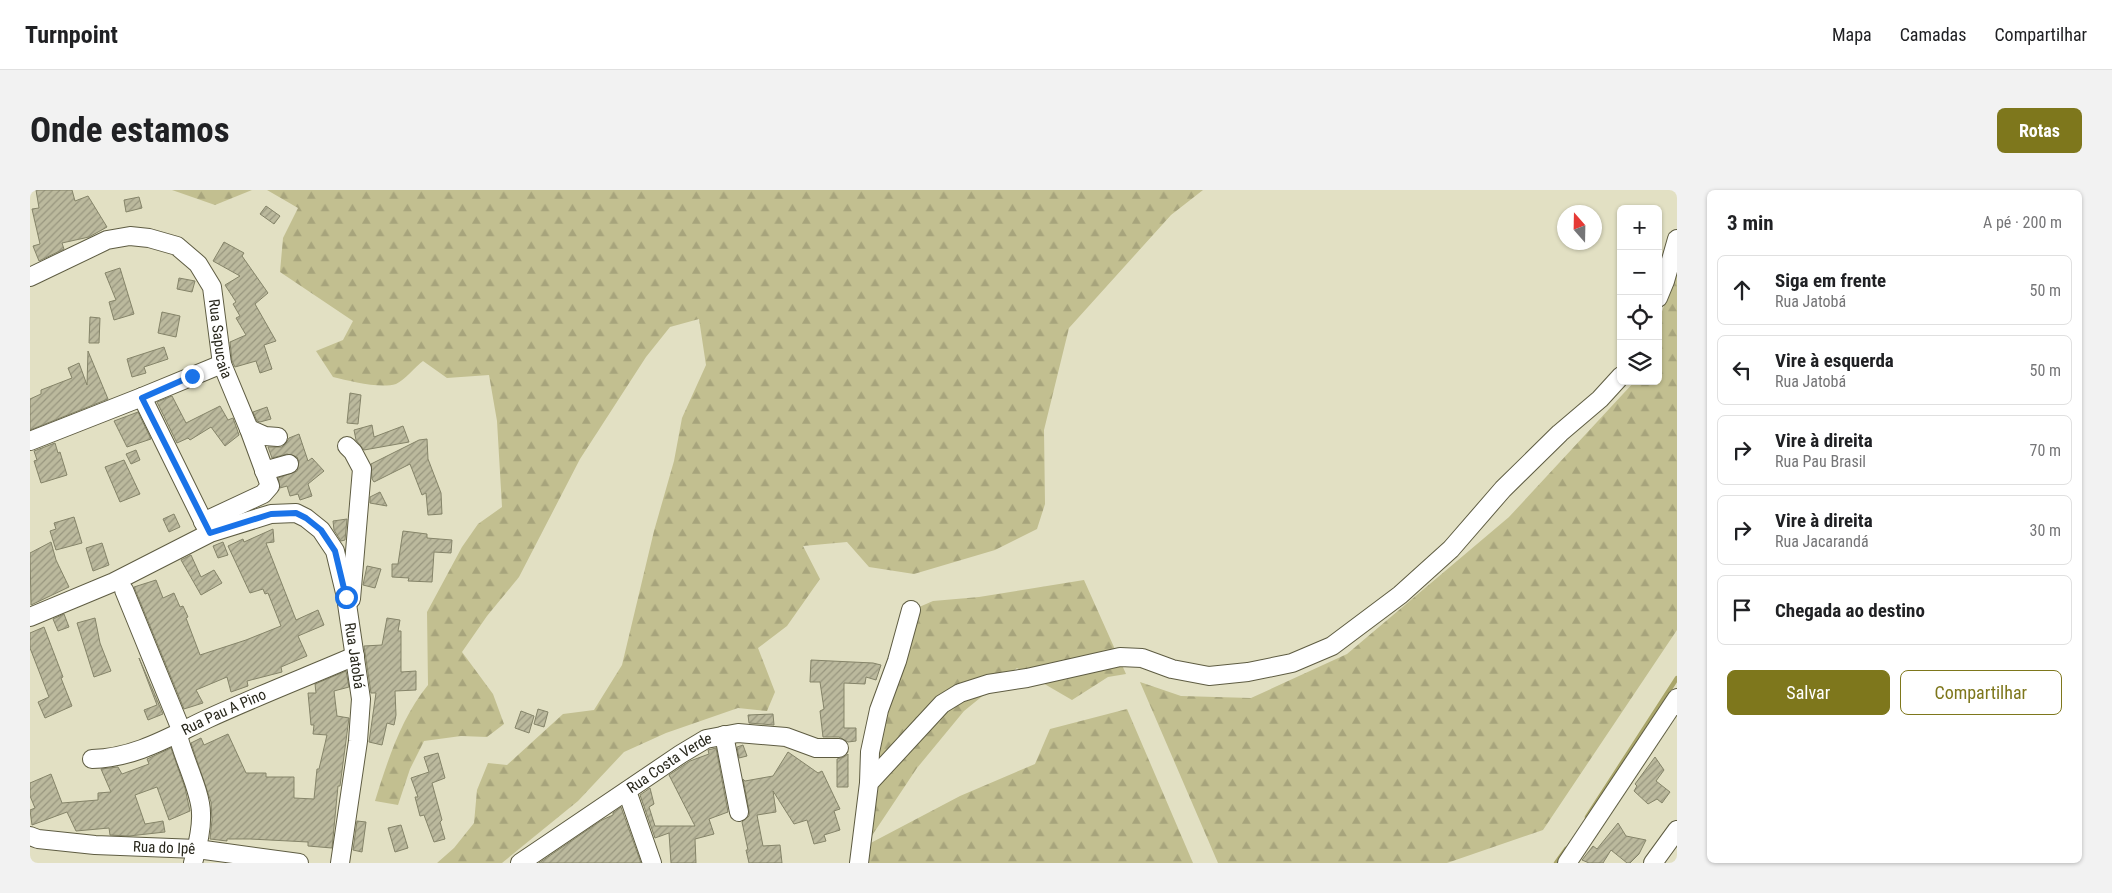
<!DOCTYPE html>
<html lang="pt">
<meta charset="utf-8">
<style>
:root{--surface:#fff;--page:#f2f2f2;--text:#202124;--muted:#757577;--line:#e0e0e0;--accent:#7e771c}
body{margin:0;font-family:"Roboto Condensed",sans-serif;background:var(--page);color:var(--text)}
.controls{position:absolute;right:15px;top:15px;display:grid;overflow:hidden;border-radius:8px;box-shadow:0 1px 4px #0004}
.controls button{width:45px;height:45px;display:grid;place-items:center;padding:0;border:0;border-bottom:1px solid var(--line);background:var(--surface);color:var(--text);font:25px sans-serif}
.compass{position:absolute;left:1527px;top:15px;width:45px;height:45px;border-radius:50%;background:var(--surface);box-shadow:0 1px 4px #0004;rotate:340deg}
.stop{position:absolute;width:15px;height:15px;margin:-11px;border:4px solid #1a73e8;border-radius:50%;background:#fff}
.stop.end{background:#1a73e8;border-color:#fff;box-shadow:0 1px 5px #0008}
.list{margin:0;padding:0;list-style:none}
h2{display:flex;justify-content:space-between;align-items:center;height:65px;margin:0;padding:0 20px;font-size:21px}
h2 small{font-size:16px;font-weight:400;color:var(--muted)}
.list li{display:grid;grid-template-columns:32px 1fr auto;gap:15px;align-items:center;box-sizing:border-box;height:70px;margin:0 10px 10px;padding:0 10px;border:1px solid var(--line);border-radius:8px}
.list b{display:block;font-size:19px;white-space:nowrap}
.list p{margin:0;font-size:16px;white-space:nowrap;color:var(--muted)}
.list em{font-size:16px;font-style:normal;color:var(--muted)}
.actions{display:flex;gap:10px;padding:15px 20px}
.actions a{flex:1;padding:11px 0;border:1px solid var(--accent);border-radius:8px;text-align:center;font-size:18px;color:var(--accent)}
.actions .main{background:var(--accent);color:#fff}
.icon{flex:none;width:28px;height:28px;fill:none;stroke:currentColor;stroke-width:2;stroke-linecap:round;stroke-linejoin:round}
.map{position:relative;flex:none;width:1647px;height:673px;overflow:hidden;border-radius:8px}
header{display:flex;align-items:center;gap:30px;box-sizing:border-box;height:70px;padding:0 25px;background:var(--surface);border-bottom:1px solid var(--line)}
header strong{font-size:24px}
nav{display:flex;gap:28px;margin-inline-start:auto;font-size:18px}
.intro{display:flex;align-items:center;justify-content:space-between;box-sizing:border-box;height:120px;padding:0 30px}
h1{margin:0;font-size:35px}
.button{padding:12px 22px;border-radius:8px;background:var(--accent);color:#fff;font-size:18px;font-weight:700}
main{display:flex;gap:30px;padding:0 30px}
aside{flex:1;background:var(--surface);border-radius:8px;box-shadow:0 1px 4px #0004}
.map>svg:first-child{display:block}
</style>
<header>
<strong>Turnpoint</strong>
<nav><a>Mapa</a><a>Camadas</a><a>Compartilhar</a></nav>
</header>
<div class="intro"><h1>Onde estamos</h1><a class="button">Rotas</a></div>
<main>
<div class="map">
<svg width="1647" height="673" viewBox="0 0 1647 673">
<defs>
<pattern id="forest-firs" width="22" height="20" patternUnits="userSpaceOnUse" patternTransform="scale(1.25)"><rect width="22" height="20" fill="#c2bf90"/><path d="M5 1l3.5 6h-7zM16 11l3.5 6h-7z" fill="#a7a47c"/></pattern>
<pattern id="building-hatch" width="6" height="6" patternUnits="userSpaceOnUse" patternTransform="scale(1.25)"><rect width="6" height="6" fill="#bbb99d"/><path d="M-1 1l2-2M0 6l6-6M5 7l2-2" fill="none" stroke="#98967f"/></pattern>
</defs>
<rect width="100%" height="100%" fill="#e2e0c3"/>
<g fill="url(#forest-firs)">
<path d="M142 0H222L185 15Z"/>
<path d="M237 0H1173L1141 25 1039 138 1014 240 1015 314 1007 339 965 360 884 384 839 377 817 352 773 356 790 389 757 436 728 458 745 502 737 521 708 518 636 543 594 562 548 611 472 673H407L424 658 444 633 447 600 458 573 477 575 533 524 564 520 592 475 624 341 644 271 652 228 676 175 669 129 640 137 616 167 550 269 489 387 457 426 432 462 463 504 474 534 457 547 431 546 394 551 380 579 368 615 345 611C357 572 372 526 398 495L397 422 432 357 448 334 472 317 467 231 459 185 417 188 393 171C385 177 375 190 366 194 350 199 320 191 303 187L286 161 313 150 323 131 250 82 253 48 268 18Z"/>
<path d="M1647 79V440L1513 640 1417 673H1188L1110 492 1151 506 1221 508 1317 464 1479 327 1605 191H1628V133Z"/>
<path d="M1054 390 1096 484 1078 487 1042 510 987 478 934 521 887 578 835 656 930 606 1005 574 1020 539 1097 519 1163 673H836L834 657 839 523 873 424 903 411 949 407Z"/>
</g>
<g fill="none" stroke-linecap="round" stroke-linejoin="round">
<g stroke="#a9a569" stroke-width="4.5">
<path d="M1557 627 1647 488"/>
<path d="M1526 673 1536 659"/>
</g>
</g>
<g fill="url(#building-hatch)" stroke="#858469">
<path d="M6 0H42L45 11 58 6 77 37 59 47 32 53 34 59 9 71 3 56 10 54 2 19 9 18Z"/>
<path d="M109 7 112 18 96 22 94 10Z"/>
<path d="M236 16 250 26 244 34 230 24Z"/>
<path d="M194 52 214 63 212 66 238 103 225 114 246 151 234 155 242 179 230 183 226 171 205 177 202 171 200 152 216 145 206 128 210 126 203 114 206 112 195 95 210 86 183 71Z"/>
<path d="M90 78 104 124 84 130 79 112 86 110 75 83Z"/>
<path d="M149 88 165 91 162 102 147 99Z"/>
<path d="M132 122 150 126 146 147 128 143Z"/>
<path d="M60 127 70 128 69 153H59Z"/>
<path d="M134 157 138 169 114 177 116 183 102 187 97 169Z"/>
<path d="M58 161 78 209 0 240V209L11 204V200L42 188 38 178 49 173 57 195Z"/>
<path d="M320 203 331 205 328 234 317 233Z"/>
<path d="M142 206 156 233 190 216 198 230 203 228 209 245 195 256 181 237 160 250 158 248 147 253 127 212Z"/>
<path d="M237 217 241 229 230 232 227 231 223 222Z"/>
<path d="M108 222 121 249 97 257 84 231Z"/>
<path d="M342 235 344 247 373 236 379 252 334 260 326 250 324 240Z"/>
<path d="M269 244 278 271 282 268 294 281 278 294 282 306 270 310 268 304 260 306 257 296 250 298 248 288 267 281 269 272 267 267 257 264 242 268 238 257H252L256 253 259 248Z"/>
<path d="M397 249 398 269 411 303 412 324 398 325 396 303 392 305 380 274 344 292 342 289 341 274 389 250Z"/>
<path d="M25 253 28 263 30 262 37 285 11 293 4 271 7 270 4 261Z"/>
<path d="M106 260 110 270 101 274 96 264Z"/>
<path d="M94 270 110 304 90 312 75 277Z"/>
<path d="M350 302 357 316 340 313V307Z"/>
<path d="M144 324 150 337 139 342 133 329Z"/>
<path d="M44 327 52 353 26 360 20 341 26 339 24 333Z"/>
<path d="M317 329 315 350 311 351 304 340 303 331Z"/>
<path d="M243 339 244 352 236 353 266 430 288 420 294 435 268 446 277 466 251 477 252 482 217 491 218 496 201 502 197 487 166 500 173 513 154 519 104 397 126 390 133 408 144 403 150 417 153 416 158 427 156 428 170 465 216 450 251 436 238 403 235 404 233 399 220 403 198 356 213 349 214 352Z"/>
<path d="M373 341 397 344V348L422 350 421 363 404 362 402 392 378 391 379 388 362 387V374H368Z"/>
<path d="M21 352 26 370 39 397 1 415 0 363Z"/>
<path d="M193 352 198 365 188 368 183 356Z"/>
<path d="M72 353 79 375 63 381 56 358Z"/>
<path d="M161 365 171 387 184 380 192 393 171 405 151 370Z"/>
<path d="M337 376 351 379 345 398 333 395Z"/>
<path d="M34 424 39 437 28 441 23 429Z"/>
<path d="M65 428 70 453 81 481 64 487 47 433Z"/>
<path d="M357 428 370 430 368 441H371V482L386 481V500L365 501 366 525 364 535 357 533 352 555 339 552 346 503H341L334 456 352 455Z"/>
<path d="M14 437 33 487 31 488 42 516 15 528 8 512 19 507 0 458V443Z"/>
<path d="M109 468 133 524 118 530 114 520 127 515Z"/>
<path d="M781 470 843 473 851 475 846 490 836 487 835 494 814 493V538H826V551L818 552 809 547H793L790 521 794 519 790 492H780Z"/>
<path d="M316 481 319 497 304 501 307 526 319 528 310 596H308L302 658 278 656V652L220 649H197V651L180 649 182 630 181 612 161 553 171 548 174 555 198 544 216 583H236V587H264V608L284 609 287 579H289L297 545 283 544 284 535H281L278 503H286L285 494Z"/>
<path d="M508 519 518 522 514 537 504 534Z"/>
<path d="M491 521 504 526 499 543 485 538Z"/>
<path d="M743 524 744 535 719 533 718 525Z"/>
<path d="M713 555 717 566 709 568 707 557Z"/>
<path d="M141 558 155 598 160 621 139 630 127 597 105 605 115 634 133 631 135 642 99 646 80 645 79 638 46 641 37 622 2 635 0 620 5 618 0 606V593L21 584 32 613 68 610V603L81 602 71 579 88 577 92 584 119 574 117 569Z"/>
<path d="M686 558 698 622 679 629 684 644 665 649 666 673H641L639 643 625 648 610 605 620 598 624 614 619 617 625 636H665L639 585 660 571 679 564 678 560Z"/>
<path d="M758 562 788 583 792 581 810 619 804 621 810 640 794 645 796 651 784 654 777 630 764 634 743 601 746 622 727 625 733 656 750 655 752 673H719L716 660H718L712 632 719 626V620L713 589 715 591 743 586Z"/>
<path d="M408 563 415 588 402 593 412 630 410 632 415 649 404 652 394 625 390 626 385 607H388L381 588 399 582 394 567Z"/>
<path d="M818 564V597H807V569L814 567Z"/>
<path d="M1625 567 1634 580 1626 591 1640 602 1632 613 1627 609 1618 614 1604 601 1607 596 1605 594Z"/>
<path d="M591 617 611 673H509L572 630 583 625V623Z"/>
<path d="M327 631 336 632 332 662 323 660Z"/>
<path d="M1588 633 1596 646 1616 650 1609 664 1600 673H1597L1581 660 1573 673H1559L1552 670 1563 656 1567 659Z"/>
<path d="M371 635 378 658 365 662 358 638Z"/>
</g>
<g fill="none" stroke-linecap="round" stroke-linejoin="round">
<g stroke="#5e5c42" stroke-width="20">
<g id="minor">
<path id="s1" d="M0 87 77 50 100 46 119 48 147 56 168 74 182 97 192 174 219 239 240 296 233 304 173 332"/>
<path d="M1628 108 1635 91 1647 49"/>
<path d="M112 207 178 341"/>
<path d="M219 239 235 246 248 247"/>
<path d="M0 251 112 207 192 174"/>
<path d="M317 256 323 262 332 279 321 409"/>
<path d="M234 281 259 274"/>
<path d="M94 400 152 542"/>
<path id="s2" d="M0 427 84 392 180 343 241 324 266 323 276 328 291 340 305 361 316 407 331 509 328 551 310 673"/>
<path d="M148 545C153 568 171 602 171 623 172 640 167 657 163 673"/>
<path d="M694 545 709 622"/>
<path id="s3" d="M62 569C105 568 139 547 177 529 225 507 276 487 325 466"/>
<path d="M839 593 840 562 849 520 867 471 881 420"/>
<path d="M597 601 622 673"/>
<path id="s4" d="M0 646 8 649 65 655 167 659 269 673"/>
<path id="s5" d="M490 673 651 564 676 549 708 543 756 547 786 558H809"/>
<path d="M829 673 839 593 912 514 930 503 958 494 997 488 1090 467 1112 468 1142 479 1179 486 1218 482 1262 473 1302 456 1370 405 1421 359 1473 299 1530 243 1570 209 1591 186"/>
<path d="M1537 673 1647 508"/>
<path d="M1623 673 1647 640"/>
</g>
</g>
<use href="#minor" stroke="#fff" stroke-width="18"/>
</g>
<g fill="none" stroke-linecap="round" stroke-linejoin="round">
<path stroke="#1a73e8" stroke-width="6" d="M162 186 112 208 180 343 241 324 266 323 276 328 291 340 305 361 316 407"/>
</g>
<g text-anchor="middle" stroke-width="4" stroke-linejoin="round" paint-order="stroke">
<g font-size="15" fill="#28271c" stroke="#e2e0c3">
<text dy="5" stroke="none"><textPath href="#s1" startOffset="264">Rua Sapucaia</textPath></text>
<text dy="5" stroke="none"><textPath href="#s2" startOffset="450">Rua Jatobá</textPath></text>
<text dy="5" stroke="none"><textPath href="#s3" startOffset="141">Rua Pau A Pino</textPath></text>
<text dy="5" stroke="none"><textPath href="#s5" startOffset="180">Rua Costa Verde</textPath></text>
<text dy="5" stroke="none"><textPath href="#s4" startOffset="135">Rua do Ipê</textPath></text>
</g>
</g>
</svg>
<div class="controls">
<button>+</button>
<button>−</button>
<button><svg class="icon" aria-label="locate" viewBox="0 0 24 24"><circle cx="12" cy="12" r="6"/><path d="M12 2v4M12 18v4M2 12h4M18 12h4"/></svg></button>
<button><svg class="icon" aria-label="layers" viewBox="0 0 24 24"><path d="M12 4l9 5-9 5-9-5zM3 14l9 5 9-5"/></svg></button>
</div>
<svg class="compass" viewBox="-18 -18 36 36"><path d="M0-13l5 13h-10z" fill="#e53935"/><path d="M0 13l5-13h-10z" fill="#757577"/></svg>
<div class="stop" style="left:316px;top:407px"></div>
<div class="stop end" style="left:162px;top:186px"></div>
</div>
<aside>
<h2>3 min<small>A pé · 200 m</small></h2>
<ul class="list">
<li><svg class="icon" aria-label="ahead" viewBox="0 0 24 24"><path d="M12 20V5M6 11l6-6 6 6"/></svg><div><b>Siga em frente</b><p>Rua Jatobá</p></div><em>50 m</em></li>
<li><svg class="icon" aria-label="left" viewBox="0 0 24 24"><path d="M17 20v-9H6M10 6l-5 5 5 5"/></svg><div><b>Vire à esquerda</b><p>Rua Jatobá</p></div><em>50 m</em></li>
<li><svg class="icon" aria-label="right" viewBox="0 0 24 24"><path d="M7 20v-9h11M14 6l5 5-5 5"/></svg><div><b>Vire à direita</b><p>Rua Pau Brasil</p></div><em>70 m</em></li>
<li><svg class="icon" aria-label="right" viewBox="0 0 24 24"><path d="M7 20v-9h11M14 6l5 5-5 5"/></svg><div><b>Vire à direita</b><p>Rua Jacarandá</p></div><em>30 m</em></li>
<li><svg class="icon" aria-label="arrive" viewBox="0 0 24 24"><path d="M6 21V4h12l-3 4 3 4H6"/></svg><div><b>Chegada ao destino</b></div></li>
</ul>
<div class="actions"><a class="main">Salvar</a><a>Compartilhar</a></div>
</aside>
</main>
